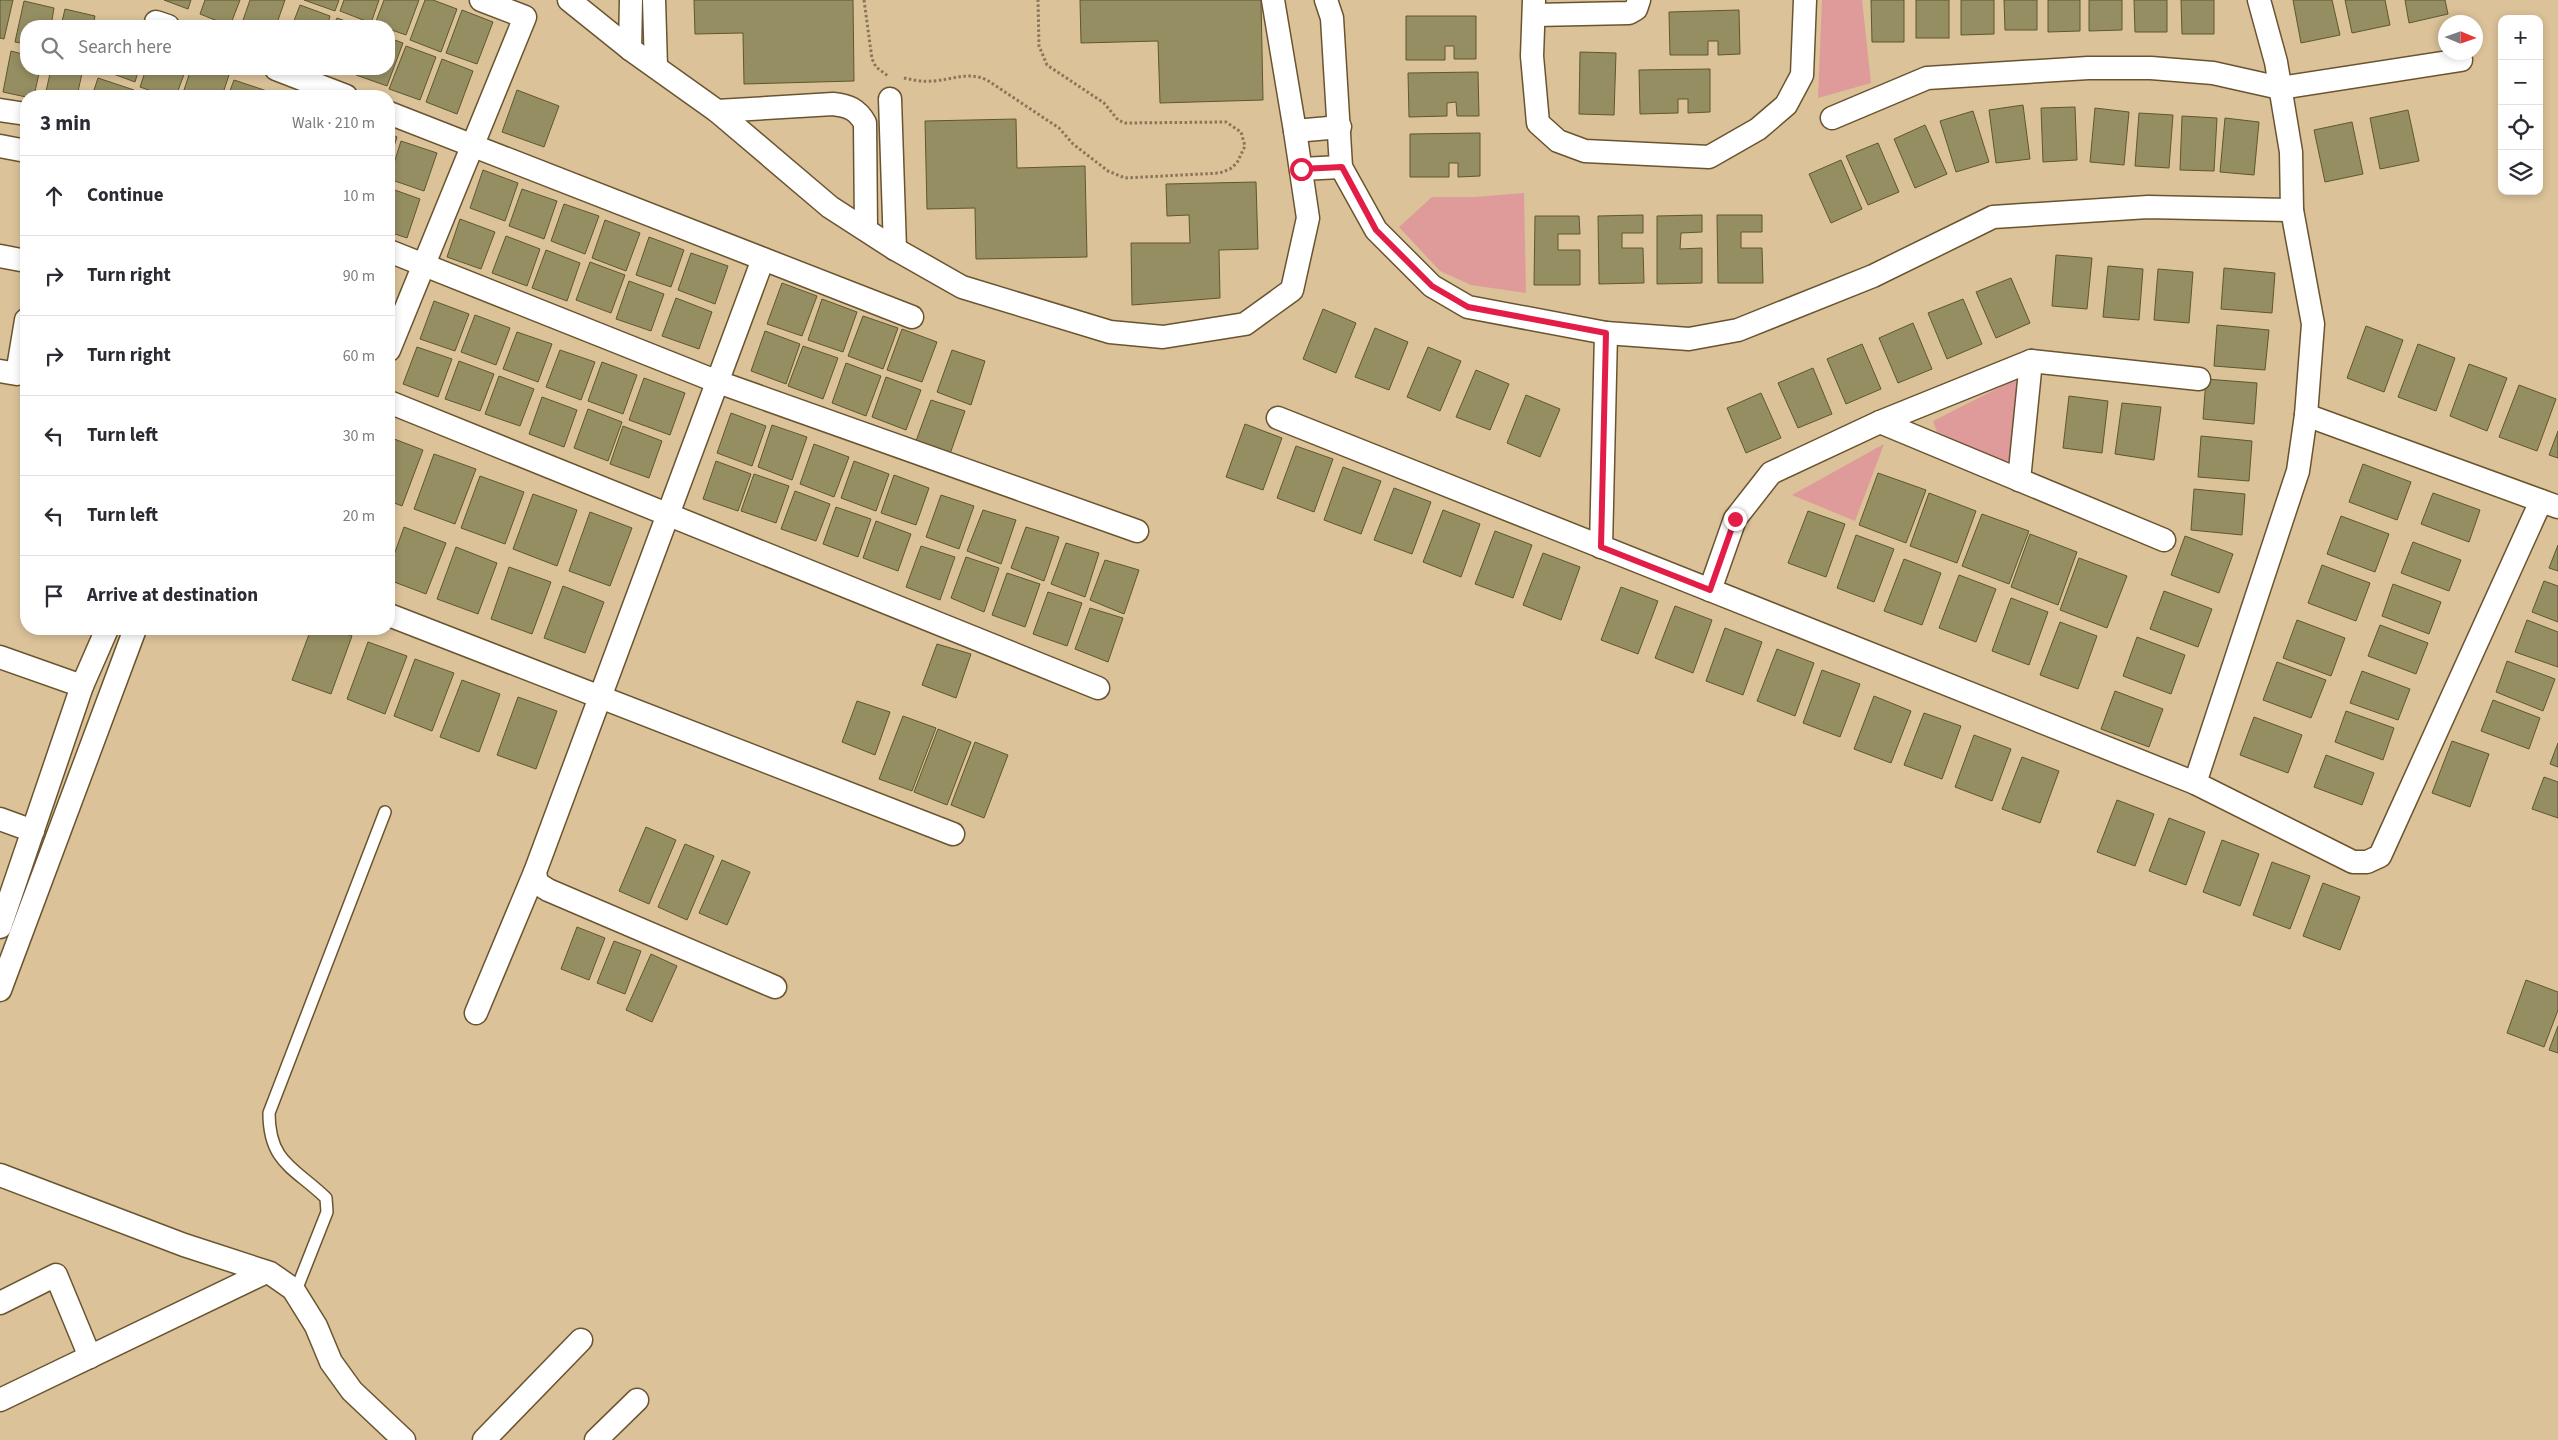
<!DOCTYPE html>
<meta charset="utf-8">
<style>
:root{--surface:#fff;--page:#f2f2f3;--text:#2b2b33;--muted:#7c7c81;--line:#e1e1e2}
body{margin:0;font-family:"Source Sans 3",sans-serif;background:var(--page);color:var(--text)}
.controls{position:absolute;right:15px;top:15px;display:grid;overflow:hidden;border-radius:10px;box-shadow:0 2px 8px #0003}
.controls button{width:45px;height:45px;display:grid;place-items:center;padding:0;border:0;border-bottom:1px solid var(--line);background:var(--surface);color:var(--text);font:25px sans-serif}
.compass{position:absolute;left:2438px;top:15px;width:45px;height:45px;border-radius:50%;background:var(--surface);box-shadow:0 2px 8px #0003;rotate:92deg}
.stop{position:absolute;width:15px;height:15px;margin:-11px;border:4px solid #e11d48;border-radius:50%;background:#fff}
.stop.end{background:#e11d48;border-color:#fff;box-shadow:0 1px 5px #0008}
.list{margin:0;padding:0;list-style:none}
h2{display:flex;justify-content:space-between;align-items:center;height:65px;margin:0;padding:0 20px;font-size:21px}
h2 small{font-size:16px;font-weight:400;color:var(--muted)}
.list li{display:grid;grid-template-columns:32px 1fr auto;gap:15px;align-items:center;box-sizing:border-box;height:80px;padding:0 20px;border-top:1px solid var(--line)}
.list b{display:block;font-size:19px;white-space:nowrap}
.list em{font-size:16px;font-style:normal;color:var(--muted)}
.icon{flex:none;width:28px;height:28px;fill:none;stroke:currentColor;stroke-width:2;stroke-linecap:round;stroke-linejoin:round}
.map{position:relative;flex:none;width:2558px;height:1440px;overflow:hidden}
.search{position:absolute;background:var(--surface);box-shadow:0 2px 8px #0003;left:20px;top:20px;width:375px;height:55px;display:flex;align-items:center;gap:12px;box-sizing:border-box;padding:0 18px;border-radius:20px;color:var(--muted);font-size:19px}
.panel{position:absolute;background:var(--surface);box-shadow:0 2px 8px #0003;left:20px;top:90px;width:375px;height:545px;border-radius:20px}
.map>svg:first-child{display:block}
</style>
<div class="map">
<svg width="2558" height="1440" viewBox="0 0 2558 1440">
<rect width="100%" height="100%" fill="#dbc299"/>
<g fill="#de9b9a">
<path d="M1822 0H1862L1871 83 1818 98Z"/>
<path d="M1524 193 1526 293 1471 285 1440 271 1399 227 1432 197H1475Z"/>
<path d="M2012 381 2023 382 2013 457 2005 462 1937 432 1933 421Z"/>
<path d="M1884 444 1855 521 1792 495Z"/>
</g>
<g fill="#958e62" stroke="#5f572e">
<path d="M0 0H13L4 39 0 38Z"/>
<path d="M164 0H191L188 9Z"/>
<path d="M205 0H240L230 26 200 14Z"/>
<path d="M250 0H285L276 26H241Z"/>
<path d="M304 0H339L335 11Z"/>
<path d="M344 0H379L371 23 340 11Z"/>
<path d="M384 0H419L406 35 389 29V26L375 24Z"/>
<path d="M425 0H433L457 9 441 52 410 40Z"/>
<path d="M694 0H853L854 81 744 84 743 33 695 34Z"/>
<path d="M1080 0H1261L1263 100 1160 103 1158 41 1081 43Z"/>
<path d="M1871 0H1904V42H1872Z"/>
<rect x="1916" y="0" width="33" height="38"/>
<path d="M1961 0H1994V34L1961 35Z"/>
<path d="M2004 0H2037V30H2005Z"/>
<path d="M2048 0H2080V31L2048 32Z"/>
<path d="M2089 0H2122V30L2089 31Z"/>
<path d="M2134 0H2167V32H2135Z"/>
<path d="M2181 0H2214V34H2182Z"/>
<path d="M2293 0H2332L2340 35 2301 43Z"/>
<path d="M2345 0H2385L2390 25 2352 33Z"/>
<path d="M2405 0H2445L2448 14 2409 23Z"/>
<path d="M24 1 54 8 51 26H26V44L15 42Z"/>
<path d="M300 5 330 16 327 26H292Z"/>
<path d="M65 9 95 16 93 26H61Z"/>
<path d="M462 10 493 22 477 64 446 53Z"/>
<path d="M1739 10 1740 54 1718 55V41H1708V55H1670L1669 12Z"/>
<path d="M1406 16H1476V59H1454V46H1445V60H1406Z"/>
<path d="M337 18 359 26H333Z"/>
<path d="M389 38 403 43 387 86 356 75 358 69H389Z"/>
<path d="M406 46 436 57 420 100 389 89Z"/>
<path d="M11 51 26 55V69H40L34 96 26 97 3 92Z"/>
<path d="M1580 52 1616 53 1614 115 1579 114Z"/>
<path d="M442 59 473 71 457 114 426 102Z"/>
<path d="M51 69H83L77 96H45Z"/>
<path d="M100 69H139L135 82Z"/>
<path d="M146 69H186L176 96H166L140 87Z"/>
<path d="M191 69H210L229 75 222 96H182Z"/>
<path d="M1710 69V112L1688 113V99H1678V113L1640 114 1639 70Z"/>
<path d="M1478 72 1479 116H1457L1456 102 1447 103V116L1409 117 1408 73Z"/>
<path d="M98 78 134 90 132 96H92Z"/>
<path d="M234 80 270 92 268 96H228Z"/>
<path d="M517 90 559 106 544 147 502 132Z"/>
<path d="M2023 105 2030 159 1996 163 1989 110Z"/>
<path d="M2075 107 2077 160 2043 162 2041 108Z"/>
<path d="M2095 108 2129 112 2124 165 2090 162Z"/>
<path d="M2408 110 2419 161 2380 169 2370 118Z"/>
<path d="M1973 111 1989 162 1956 172 1940 121Z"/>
<path d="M2139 113 2173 115 2169 168 2135 166Z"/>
<path d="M2182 116 2217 118 2214 171 2180 170Z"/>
<path d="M2225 118 2259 122 2254 175 2220 172Z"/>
<path d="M1016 119 1017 168 1085 166 1087 257 976 259 975 208 927 209 925 121Z"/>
<path d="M2352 122 2363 174 2325 182 2314 130Z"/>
<path d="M1925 125 1947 174 1915 188 1894 139Z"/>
<path d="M389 133 397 137 389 162Z"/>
<path d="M1480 133V176L1458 177V163H1449V177H1410V134Z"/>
<path d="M401 141 437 153 424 191 389 179Z"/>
<path d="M1878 143 1899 192 1868 205 1846 156Z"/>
<path d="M1841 160 1862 209 1831 223 1809 174Z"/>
<path d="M483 170 518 183 505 221 470 208Z"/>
<path d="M1256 182 1258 249 1219 250 1220 298 1132 305 1131 243H1190L1189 215 1167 216 1166 184Z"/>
<path d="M389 188 420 199 407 238 389 232Z"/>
<path d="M522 189 557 201 544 239 509 226Z"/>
<path d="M564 204 599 216 585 254 551 241Z"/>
<path d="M1643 215V233H1622V248H1643L1644 283 1599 284 1598 216Z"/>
<path d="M1702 215V232L1681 233 1680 249 1702 248V283L1657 284V216Z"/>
<path d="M1717 215H1762V232H1741V248H1762L1763 283H1718Z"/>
<path d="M1535 216H1579L1580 234H1558V250H1580V285H1534Z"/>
<path d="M460 219 495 232 481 269 447 257Z"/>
<path d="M605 220 640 233 626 271 592 258Z"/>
<path d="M506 236 540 249 527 286 492 273Z"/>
<path d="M649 237 684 250 671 287 636 275Z"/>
<path d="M546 250 580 263 567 301 532 288Z"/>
<path d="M691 253 728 266 715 304 678 290Z"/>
<path d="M2056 255 2092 258 2087 309 2052 306Z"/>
<path d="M590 262 625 275 611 313 576 300Z"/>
<path d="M2108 266 2143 269 2139 320 2103 317Z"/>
<path d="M2224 268 2275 273 2272 313 2221 309Z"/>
<path d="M2158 269 2193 272 2189 323 2154 320Z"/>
<path d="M2011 278 2030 323 1996 338 1976 292Z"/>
<path d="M629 281 664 294 651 331 616 319Z"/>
<path d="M782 283 817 296 802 336 767 324Z"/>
<path d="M676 298 712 312 699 349 662 336Z"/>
<path d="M822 299 857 312 843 352 808 340Z"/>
<path d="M1963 299 1982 344 1947 359 1928 313Z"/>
<path d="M434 301 469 314 455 351 420 339Z"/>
<path d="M1323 309 1356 323 1336 373 1303 359Z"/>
<path d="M475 315 510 328 496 365 461 352Z"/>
<path d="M863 316 898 328 883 369 848 356Z"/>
<path d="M1913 323 1932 369 1898 383 1879 338Z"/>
<path d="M2217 325 2269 330 2265 370 2214 366Z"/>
<path d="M2366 326 2403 340 2384 392 2347 378Z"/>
<path d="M1375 328 1408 342 1389 390 1355 377Z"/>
<path d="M902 329 937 342 922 382 887 370Z"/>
<path d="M765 331 800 344 786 384 751 371Z"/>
<path d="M517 332 552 344 538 382 503 369Z"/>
<path d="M1862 344 1881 389 1846 404 1827 359Z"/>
<path d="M2418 344 2455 358 2436 411 2398 397Z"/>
<path d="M803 346 838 358 823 399 788 386Z"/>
<path d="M417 347 452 359 438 397 403 384Z"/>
<path d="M1428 347 1461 361 1440 411 1407 397Z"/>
<path d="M560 350 595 362 581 400 546 387Z"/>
<path d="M952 350 985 361 971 405 937 392Z"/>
<path d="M459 361 494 374 480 411 445 399Z"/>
<path d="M602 362 637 375 623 414 588 401Z"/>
<path d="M846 363 881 376 866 416 832 403Z"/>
<path d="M2469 364 2507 378 2487 431 2450 416Z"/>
<path d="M1813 368 1832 414 1798 428 1778 383Z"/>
<path d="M1476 370 1509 384 1490 430 1456 417Z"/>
<path d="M499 376 534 389 520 426 485 414Z"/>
<path d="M886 377 921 390 906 430 872 417Z"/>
<path d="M644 378 685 393 670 435 629 420Z"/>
<path d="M2206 379 2257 383 2254 424 2203 419Z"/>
<path d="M2519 385 2556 399 2537 451 2499 437Z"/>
<path d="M1761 393 1781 438 1746 453 1727 408Z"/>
<path d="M1526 395 1560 409 1540 457 1507 443Z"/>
<path d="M2069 396 2108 401 2102 453 2063 448Z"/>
<path d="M542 397 577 410 564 447 529 434Z"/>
<path d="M931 400 965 411 950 454 916 441Z"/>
<path d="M2122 403 2161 407 2154 460 2115 454Z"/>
<path d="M588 409 622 422 608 461 574 448Z"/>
<path d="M731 413 766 426 752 466 717 453Z"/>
<path d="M1245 424 1282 438 1263 490 1226 477Z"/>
<path d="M772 425 807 437 792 480 758 467Z"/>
<path d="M623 426 662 441 649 478 610 464Z"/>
<path d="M2558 431V458L2549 455Z"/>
<path d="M2201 436 2252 441 2249 481 2198 477Z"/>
<path d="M389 437 423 450 402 506 389 501Z"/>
<path d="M814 444 849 457 834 497 800 484Z"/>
<path d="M1296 446 1333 459 1314 512 1277 498Z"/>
<path d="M434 454 476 469 455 524 414 509Z"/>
<path d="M716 461 751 474 738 511 703 499Z"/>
<path d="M854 461 889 474 876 511 841 498Z"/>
<path d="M2363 464 2411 482 2397 520 2349 502Z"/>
<path d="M1343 467 1381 481 1361 534 1324 520Z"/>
<path d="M1878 473 1926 490 1906 543 1859 525Z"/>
<path d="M754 474 789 486 776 523 741 511Z"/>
<path d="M894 475 929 488 916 525 881 513Z"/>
<path d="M480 476 524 492 505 544 461 528Z"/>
<path d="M1394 488 1431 502 1412 554 1374 540Z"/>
<path d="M2194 489 2245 494 2242 535 2191 530Z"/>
<path d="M795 491 830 504 816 541 781 529Z"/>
<path d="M1929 493 1976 511 1957 563 1910 546Z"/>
<path d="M2433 493 2480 510 2469 542 2421 524Z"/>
<path d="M533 494 577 510 557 566 513 549Z"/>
<path d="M941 495 974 506 959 549 926 537Z"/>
<path d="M836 507 871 519 858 557 823 544Z"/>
<path d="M983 510 1016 520 1001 564 967 551Z"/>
<path d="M1443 510 1480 524 1461 577 1423 562Z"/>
<path d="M1808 511 1845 524 1826 577 1788 563Z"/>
<path d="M590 512 632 528 610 586 569 571Z"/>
<path d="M1982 514 2029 531 2009 584 1962 566Z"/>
<path d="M2341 516 2389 534 2375 572 2327 554Z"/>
<path d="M876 521 911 534 898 571 863 558Z"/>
<path d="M404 527 446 543 426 594 389 580V569Z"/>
<path d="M1026 527 1059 537 1044 581 1011 568Z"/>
<path d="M1495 531 1532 545 1513 598 1475 584Z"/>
<path d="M2030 534 2077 552 2058 605 2011 587Z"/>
<path d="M1856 535 1894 549 1874 602 1837 588Z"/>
<path d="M2185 536 2233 554 2219 593 2171 575Z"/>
<path d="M2413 542 2461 560 2449 591 2401 573Z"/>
<path d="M1066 543 1099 553 1085 597 1051 584Z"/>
<path d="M2558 545V571L2549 568Z"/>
<path d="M921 546 955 557 940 600 906 587Z"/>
<path d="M456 547 497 563 478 614 437 599Z"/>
<path d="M1543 553 1580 567 1561 620 1523 605Z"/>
<path d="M966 557 999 568 984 612 951 598Z"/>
<path d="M2079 558 2127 576 2107 628 2060 610Z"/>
<path d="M1904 559 1941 573 1922 625 1884 611Z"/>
<path d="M1105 560 1139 570 1124 614 1090 600Z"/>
<path d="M2322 565 2370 583 2356 621 2308 603Z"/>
<path d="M509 567 551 582 532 634 491 619Z"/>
<path d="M1007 573 1040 584 1025 627 992 615Z"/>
<path d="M1959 575 1996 589 1976 642 1939 628Z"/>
<path d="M2544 581 2558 586V622L2532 612Z"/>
<path d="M2393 584 2441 602 2429 634 2382 616Z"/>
<path d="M563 586 604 602 585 653 544 638Z"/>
<path d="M1621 587 1658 601 1638 654 1601 640Z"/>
<path d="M2164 591 2212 609 2198 647 2150 629Z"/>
<path d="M1048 592 1082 603 1067 646 1033 634Z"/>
<path d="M2011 598 2048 612 2029 665 1992 651Z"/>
<path d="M1675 606 1712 620 1693 673 1655 658Z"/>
<path d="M1090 608 1123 618 1108 662 1075 649Z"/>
<path d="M2297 620 2345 638 2331 676 2283 658Z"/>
<path d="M2527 620 2558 632V667L2515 652Z"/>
<path d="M2060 622 2097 636 2078 689 2040 675Z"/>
<path d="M2380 625 2428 643 2416 674 2368 656Z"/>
<path d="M1725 628 1762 642 1743 695 1706 681Z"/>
<path d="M311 629H332L352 636 331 694 292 680Z"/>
<path d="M2137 637 2185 655 2171 694 2123 676Z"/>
<path d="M368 642 407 656 385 714 347 699Z"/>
<path d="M937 644 971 654 956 698 922 685Z"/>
<path d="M1777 649 1814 663 1795 716 1757 701Z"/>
<path d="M415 659 454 673 432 731 394 716Z"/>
<path d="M2507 661 2555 679 2543 711 2496 692Z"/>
<path d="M2277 662 2326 680 2311 718 2263 700Z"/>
<path d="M1822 670 1860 684 1840 737 1803 723Z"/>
<path d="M2362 671 2410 689 2398 720 2350 703Z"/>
<path d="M462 680 500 694 479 752 440 737Z"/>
<path d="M2115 691 2163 709 2149 747 2101 729Z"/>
<path d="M1874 696 1911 711 1891 763 1854 749Z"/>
<path d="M518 697 557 711 536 769 497 755Z"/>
<path d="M2493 700 2540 718 2529 749 2481 731Z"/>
<path d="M857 701 890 712 875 755 842 742Z"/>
<path d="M2346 711 2394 728 2383 760 2335 742Z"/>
<path d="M1924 713 1961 726 1942 779 1904 765Z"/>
<path d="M903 716 936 728 912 791 879 779Z"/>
<path d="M2254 717 2302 735 2288 773 2240 755Z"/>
<path d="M938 729 971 742 947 805 914 792Z"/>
<path d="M1974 735 2011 749 1992 801 1955 787Z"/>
<path d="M2452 741 2489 754 2470 807 2432 793Z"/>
<path d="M975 742 1008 755 984 818 951 805Z"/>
<path d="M2558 743V767L2550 764Z"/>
<path d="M2326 755 2374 773 2362 805 2314 787Z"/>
<path d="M2022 757 2059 771 2040 823 2002 809Z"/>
<path d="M2544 777 2558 782V818L2532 809Z"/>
<path d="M2117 800 2154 814 2135 866 2097 852Z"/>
<path d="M2169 818 2205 832 2186 885 2149 871Z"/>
<path d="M646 827 676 840 649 904 619 891Z"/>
<path d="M2222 840 2259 854 2240 906 2203 892Z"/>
<path d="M685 844 714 856 687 920 658 907Z"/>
<path d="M722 860 750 872 727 925 699 913Z"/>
<path d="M2272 862 2310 876 2290 929 2253 915Z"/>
<path d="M2323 883 2360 897 2340 950 2303 936Z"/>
<path d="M577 927 605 938 589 980 561 969Z"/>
<path d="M614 941 641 951 625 994 597 983Z"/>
<path d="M651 954 677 966 652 1022 626 1010Z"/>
<path d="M2526 980 2558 992V1010L2544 1047 2507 1033Z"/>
<path d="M2558 1026V1053L2549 1050Z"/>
</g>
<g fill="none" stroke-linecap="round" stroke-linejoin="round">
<g stroke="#6a542f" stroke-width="14">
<path id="lane" d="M295 1293 327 1212 326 1198C295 1168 269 1163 269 1113L385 812"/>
</g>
<g stroke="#6a542f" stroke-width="25">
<g id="street">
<path d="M569 0 630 49 717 111 830 207 895 249 962 287 1110 332 1163 337 1245 324 1292 290 1308 218 1295 131 1340 127"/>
<path d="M654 0 656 67"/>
<path d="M1273 0 1295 131"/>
<path d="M1326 0 1332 18 1341 167 1376 230 1432 286 1468 307 1606 333 1689 339 1738 330 1873 276 1993 217 2148 207 2292 210"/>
<path d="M1534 0 1532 56 1538 123 1558 141 1585 151 1709 157 1758 129 1786 105 1802 75 1805 0"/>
<path d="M1535 15 1629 13 1636 9 1639 0"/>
<path d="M156 22 168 26"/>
<path d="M630 49 631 0"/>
<path d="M276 69 346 96"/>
<path d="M890 99 895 249"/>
<path d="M0 110 26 114"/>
<path d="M717 111 833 104C849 106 857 109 865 123L866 229"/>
<path d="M389 113 912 317"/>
<path d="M1832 118 1927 78 2088 68H2151L2213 73 2280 88 2461 60"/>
<path d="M0 146 26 151"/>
<path d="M1301 169 1341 167"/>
<path d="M389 251 718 382 1137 531"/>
<path d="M0 256 26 261"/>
<path d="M763 259 535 872 537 883 548 890 775 987"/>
<path d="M389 350 525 17 481 0"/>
<path d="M0 371 17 374 26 320"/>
<path d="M389 402 1098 688"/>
<path d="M2306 415 2558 507"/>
<path d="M1278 418 2195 783 2353 862H2367L2380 856 2541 501"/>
<path d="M1880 422 2164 540"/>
<path d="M2019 480 2031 361"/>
<path d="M1601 547 1606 333"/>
<path d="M1710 590 1735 519 1771 473 1880 422 2031 361 2199 379"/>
<path d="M389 615 953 834"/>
<path d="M0 657 82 686"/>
<path d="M2195 783 2298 471 2306 415 2313 324 2292 210 2291 152 2276 62 2259 0"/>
<path d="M0 819 33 831"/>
<path d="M0 927 82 686 107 629"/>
<path d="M0 990 135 629"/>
<path d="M476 1013 535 872"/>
<path d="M0 1175 184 1245 270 1273 293 1289 316 1326 331 1362 352 1391 404 1440"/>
<path d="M0 1303 56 1275 90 1357"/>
<path d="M0 1400 266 1272"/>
<path d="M484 1440 581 1340"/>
<path d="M596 1440 637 1400"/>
</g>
</g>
<g stroke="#88765a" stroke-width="3" stroke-dasharray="2.5 2.5" stroke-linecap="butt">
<path d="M864 0 872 59 876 67 888 76"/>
<path d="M904 78C913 80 923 82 932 81 952 80 968 71 987 80L1059 128 1073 144 1108 171 1125 178 1220 173 1230 169 1237 163 1245 146 1241 132 1226 122 1125 123 1118 120 1104 103 1047 65 1039 46 1038 0"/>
</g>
<use href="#lane" stroke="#fff" stroke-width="11"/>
<use href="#street" stroke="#fff" stroke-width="22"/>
</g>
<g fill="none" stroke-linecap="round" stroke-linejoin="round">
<path stroke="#e11d48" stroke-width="6" d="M1301 169 1342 167 1376 230 1432 286 1468 307 1606 333 1601 547 1710 590 1735 519"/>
</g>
</svg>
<div class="controls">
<button>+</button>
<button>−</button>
<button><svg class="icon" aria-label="locate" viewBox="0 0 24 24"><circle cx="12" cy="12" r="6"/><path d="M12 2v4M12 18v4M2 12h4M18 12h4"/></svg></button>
<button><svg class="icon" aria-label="layers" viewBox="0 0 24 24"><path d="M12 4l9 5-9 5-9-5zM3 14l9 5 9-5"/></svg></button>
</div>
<svg class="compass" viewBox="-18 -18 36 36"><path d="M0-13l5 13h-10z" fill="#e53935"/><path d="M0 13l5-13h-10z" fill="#7c7c81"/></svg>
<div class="stop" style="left:1301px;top:169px"></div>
<div class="stop end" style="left:1735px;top:519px"></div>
<div class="search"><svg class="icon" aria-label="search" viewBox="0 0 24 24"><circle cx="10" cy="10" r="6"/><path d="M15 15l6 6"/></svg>Search here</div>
<section class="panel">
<h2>3 min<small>Walk · 210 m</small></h2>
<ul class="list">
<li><svg class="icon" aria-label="ahead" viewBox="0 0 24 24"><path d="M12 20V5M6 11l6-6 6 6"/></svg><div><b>Continue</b></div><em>10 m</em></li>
<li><svg class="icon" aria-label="right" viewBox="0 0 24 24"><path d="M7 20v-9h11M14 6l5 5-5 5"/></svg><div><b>Turn right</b></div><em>90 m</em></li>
<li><svg class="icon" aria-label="right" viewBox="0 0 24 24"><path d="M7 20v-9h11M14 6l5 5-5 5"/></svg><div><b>Turn right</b></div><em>60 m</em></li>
<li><svg class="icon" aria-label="left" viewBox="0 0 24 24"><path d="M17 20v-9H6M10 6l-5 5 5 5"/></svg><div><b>Turn left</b></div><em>30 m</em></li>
<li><svg class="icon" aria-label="left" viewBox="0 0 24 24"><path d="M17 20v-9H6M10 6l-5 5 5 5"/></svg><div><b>Turn left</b></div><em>20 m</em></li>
<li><svg class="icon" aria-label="arrive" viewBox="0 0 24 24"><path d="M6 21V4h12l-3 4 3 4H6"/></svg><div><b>Arrive at destination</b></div></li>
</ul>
</section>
</div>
